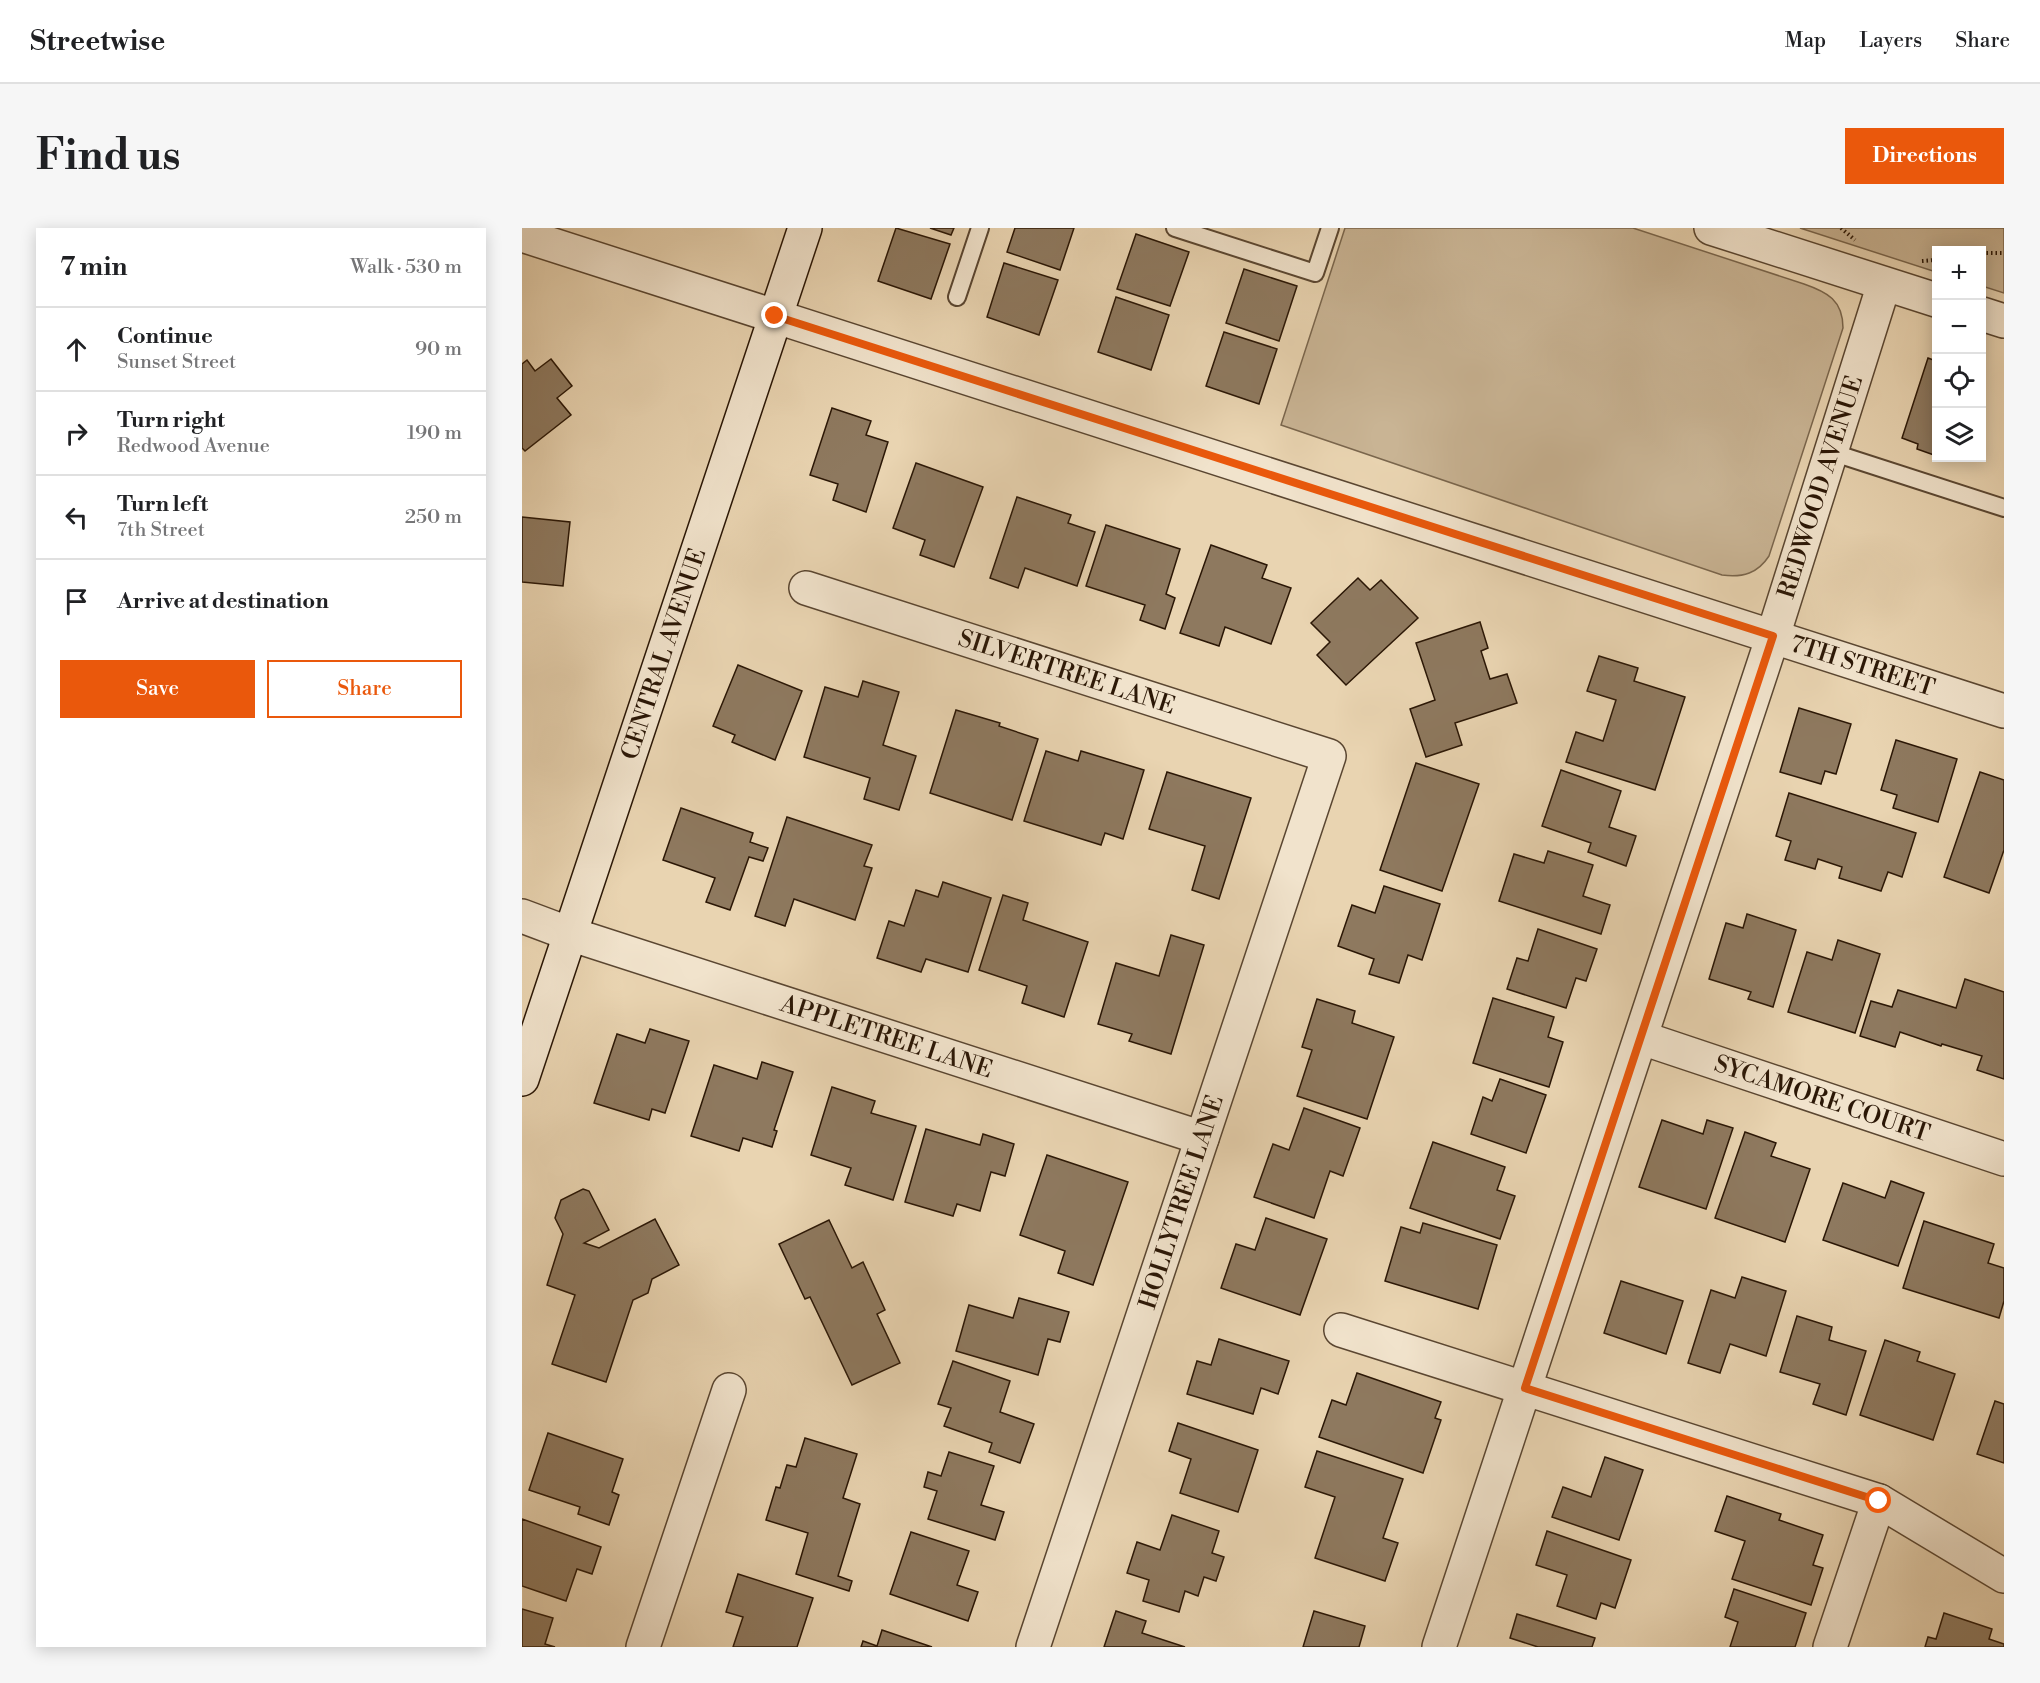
<!DOCTYPE html>
<meta charset="utf-8">
<style>
:root{--surface:#fff;--page:#f6f6f6;--text:#202124;--muted:#757577;--line:#e0e0e0;--accent:#ea580c}
body{margin:0;font-family:"Libre Bodoni",serif;background:var(--page);color:var(--text)}
.controls{position:absolute;right:18px;top:18px;display:grid;overflow:hidden;border-radius:0px;box-shadow:0 3px 15px #0003}
.controls button{width:54px;height:54px;display:grid;place-items:center;padding:0;border:0;border-bottom:2px solid var(--line);background:var(--surface);color:var(--text);font:30px sans-serif}
.stop{position:absolute;width:18px;height:18px;margin:-14px;border:4px solid #ea580c;border-radius:50%;background:#fff}
.stop.end{background:#ea580c;border-color:#fff;box-shadow:0 2px 6px #0008}
.list{margin:0;padding:0;list-style:none}
h2{display:flex;justify-content:space-between;align-items:center;height:78px;margin:0;padding:0 24px;font-size:26px}
h2 small{font-size:20px;font-weight:400;color:var(--muted)}
.list li{display:grid;grid-template-columns:39px 1fr auto;gap:18px;align-items:center;box-sizing:border-box;height:84px;padding:0 24px;border-top:2px solid var(--line)}
.list b{display:block;font-size:22px;white-space:nowrap}
.list p{margin:0;font-size:20px;white-space:nowrap;color:var(--muted)}
.list em{font-size:20px;font-style:normal;color:var(--muted)}
.actions{display:flex;gap:12px;padding:18px 24px}
.actions a{flex:1;padding:14px 0;border:2px solid var(--accent);border-radius:0px;text-align:center;font-size:21px;color:var(--accent)}
.actions .main{background:var(--accent);color:#fff}
.icon{flex:none;width:33px;height:33px;fill:none;stroke:currentColor;stroke-width:2;stroke-linecap:round;stroke-linejoin:round}
.map{position:relative;flex:none;width:1482px;height:1419px;overflow:hidden;border-radius:0px}
header{display:flex;align-items:center;gap:36px;box-sizing:border-box;height:84px;padding:0 30px;background:var(--surface);border-bottom:2px solid var(--line)}
header strong{font-size:28px}
nav{display:flex;gap:33px;margin-inline-start:auto;font-size:21px}
.intro{display:flex;align-items:center;justify-content:space-between;box-sizing:border-box;height:144px;padding:0 36px}
h1{margin:0;font-size:42px}
.button{padding:15px 27px;border-radius:0px;background:var(--accent);color:#fff;font-size:21px;font-weight:700}
main{display:flex;gap:36px;padding:0 36px}
aside{flex:1;background:var(--surface);border-radius:0px;box-shadow:0 3px 15px #0003}
.map>svg:first-child{display:block}
</style>
<header>
<strong>Streetwise</strong>
<nav><a>Map</a><a>Layers</a><a>Share</a></nav>
</header>
<div class="intro"><h1>Find us</h1><a class="button">Directions</a></div>
<main>
<aside>
<h2>7 min<small>Walk · 530 m</small></h2>
<ul class="list">
<li><svg class="icon" aria-label="ahead" viewBox="0 0 24 24"><path d="M12 20V5M6 11l6-6 6 6"/></svg><div><b>Continue</b><p>Sunset Street</p></div><em>90 m</em></li>
<li><svg class="icon" aria-label="right" viewBox="0 0 24 24"><path d="M7 20v-9h11M14 6l5 5-5 5"/></svg><div><b>Turn right</b><p>Redwood Avenue</p></div><em>190 m</em></li>
<li><svg class="icon" aria-label="left" viewBox="0 0 24 24"><path d="M17 20v-9H6M10 6l-5 5 5 5"/></svg><div><b>Turn left</b><p>7th Street</p></div><em>250 m</em></li>
<li><svg class="icon" aria-label="arrive" viewBox="0 0 24 24"><path d="M6 21V4h12l-3 4 3 4H6"/></svg><div><b>Arrive at destination</b></div></li>
</ul>
<div class="actions"><a class="main">Save</a><a>Share</a></div>
</aside>
<div class="map">
<svg width="1482" height="1419" viewBox="0 0 1482 1419">
<rect width="100%" height="100%" fill="#e9d4b1"/>
<filter id="stains"><feTurbulence type="fractalNoise" baseFrequency=".00333" numOctaves="4"/><feColorMatrix values="0 0 0 0 .2 0 0 0 0 .09 0 0 0 0 .02 0 0 0 .5 -.17"/></filter>
<radialGradient id="worn" r=".72"><stop offset=".6" stop-color="#630" stop-opacity="0"/><stop offset="1" stop-color="#630" stop-opacity=".3"/></radialGradient>
<g fill="#c9b494" stroke="#7a664d" stroke-width="1.5">
<path d="M823 0H1111L1282 56C1305 64 1321 72 1321 100L1247 328C1236 345 1221 350 1200 347L759 197Z"/>
<path d="M1278 0H1482V65L1460 58V22H1414V44Z"/>
</g>
<g fill="#8e795f" stroke="#2b1706" stroke-width="1.5">
<path d="M374 0 428 16 409 71 356 53Z"/>
<path d="M408 0H432L429 7Z"/>
<path d="M493 0H552L538 42 485 24Z"/>
<path d="M614 6 667 24 648 78 595 61Z"/>
<path d="M482 35 536 52 517 107 465 89Z"/>
<path d="M722 41 775 58 757 113 704 95Z"/>
<path d="M594 69 647 87 629 142 576 124Z"/>
<path d="M702 104 755 121 737 176 684 158Z"/>
<path d="M1406 130 1414 133V221L1412 227 1395 221 1396 216 1380 210Z"/>
<path d="M29 131 50 158 35 170 49 187 3 223 0 220V136L5 132 13 143Z"/>
<path d="M310 180 349 193 344 207 366 214 344 284 311 272 316 256 288 247Z"/>
<path d="M394 235 461 259 432 339 398 327 403 312 371 300Z"/>
<path d="M495 269 549 287 546 295 573 304 555 358 503 340 496 360 468 350Z"/>
<path d="M0 289 48 294 41 358 0 354Z"/>
<path d="M584 297 658 321 644 366 653 370 643 401 618 392 623 377 564 358Z"/>
<path d="M689 317 745 337 740 350 769 360 749 416 703 399 697 418 658 405Z"/>
<path d="M836 350 848 362 859 352 896 390 824 457 795 427 808 414 789 395Z"/>
<path d="M958 394 966 420 959 423 968 451 985 446 995 475 933 495 940 517 904 529 888 481 913 472 894 415Z"/>
<path d="M1077 428 1116 440 1112 453 1163 469 1133 562 1044 534 1054 504 1081 513 1094 472 1065 463Z"/>
<path d="M216 437 280 463 253 532 210 514 213 507 191 498Z"/>
<path d="M341 453 377 464 361 517 394 528 377 582 342 571 348 550 282 529 303 459 336 469Z"/>
<path d="M1277 480 1329 496 1314 546 1303 543 1299 556 1258 544Z"/>
<path d="M434 482 478 495 477 498 516 511 490 592 408 565Z"/>
<path d="M1374 512 1435 531 1416 594 1371 580 1375 567 1359 562Z"/>
<path d="M524 523 556 533 559 523 622 542 601 611 583 605 579 617 502 593Z"/>
<path d="M894 535 957 556 920 663 858 642Z"/>
<path d="M1039 542 1099 563 1087 599 1114 608 1104 638 1066 624 1069 615 1020 598Z"/>
<path d="M645 544 729 570 697 671 670 662 683 618 627 601Z"/>
<path d="M1458 544 1482 552V622L1467 665 1422 649Z"/>
<path d="M1267 565 1394 605 1380 649 1366 644 1359 663 1317 650 1320 639 1296 631 1293 641 1263 632 1269 613 1254 608Z"/>
<path d="M159 580 231 605 228 614 246 620 241 633 227 629 208 682 184 674 193 650 141 632Z"/>
<path d="M265 589 350 617 342 638 350 640 333 692 272 671 263 698 233 688Z"/>
<path d="M1026 623 1071 637 1061 668 1088 677 1079 706 977 673 992 626 1022 635Z"/>
<path d="M421 654 469 670 446 744 404 731 399 744 355 730 367 693 382 698 394 662 416 669Z"/>
<path d="M862 658 918 676 900 732 886 727 877 755 847 746 852 731 816 718 830 677 853 685Z"/>
<path d="M481 667 506 675 501 692 566 714 542 789 500 775 505 758 457 742Z"/>
<path d="M1225 686 1274 702 1251 779 1226 771 1229 764 1187 751 1204 695 1221 700Z"/>
<path d="M1016 701 1075 721 1064 753 1054 750 1044 780 985 761 995 730 1006 733Z"/>
<path d="M649 707 682 717 649 826 607 813 610 806 576 796 594 735 637 748Z"/>
<path d="M1316 712 1358 726 1333 805 1266 784 1285 724 1310 732Z"/>
<path d="M1443 751 1482 764V851L1455 842 1460 828 1420 816 1419 818 1378 804 1373 819 1338 808 1349 773 1370 779 1376 762 1434 780Z"/>
<path d="M971 770 1032 789 1026 809 1041 814 1027 859 951 835Z"/>
<path d="M795 771 833 783 830 795 872 809 845 891 775 868 790 822 780 819Z"/>
<path d="M128 801 167 813 143 885 130 881 127 892 72 875 95 806 123 815Z"/>
<path d="M240 834 271 844 252 902 255 903 250 919 221 910 217 923 169 908 192 837 235 851Z"/>
<path d="M978 851 1024 867 1004 925 949 906 961 869 970 873Z"/>
<path d="M310 859 353 873 349 885 394 898 371 972 323 957 329 940 289 927Z"/>
<path d="M782 880 838 900 821 948 808 943 792 990 732 969 751 916 767 922Z"/>
<path d="M1140 892 1181 906 1185 892 1211 900 1184 981 1117 959Z"/>
<path d="M404 901 458 917 461 906 492 916 483 948 469 944 458 983 435 976 431 988 383 974Z"/>
<path d="M1223 904 1254 915 1249 928 1288 941 1263 1014 1193 990Z"/>
<path d="M911 914 983 939 975 962 993 968 978 1011 888 980Z"/>
<path d="M525 927 606 954 571 1057 536 1045 543 1023 498 1007Z"/>
<path d="M1369 953 1402 965 1376 1038 1301 1012 1321 955 1363 970Z"/>
<path d="M61 961 67 963 87 1002 62 1015 77 1020 133 991 157 1037 130 1051 126 1065 111 1072 84 1154 30 1136 53 1067 25 1057 41 1006 33 990 39 972Z"/>
<path d="M744 990 805 1011 778 1087 699 1060 714 1016 733 1022Z"/>
<path d="M307 992 330 1040 341 1034 363 1082 355 1086 378 1135 330 1157 288 1069 283 1071 257 1016Z"/>
<path d="M1402 993 1472 1016 1466 1035 1482 1040V1073L1477 1090 1381 1060Z"/>
<path d="M901 995 975 1017 956 1081 863 1053 879 999 898 1005Z"/>
<path d="M1220 1049 1264 1063 1244 1128 1208 1116 1198 1145 1166 1135 1189 1062 1213 1070Z"/>
<path d="M1099 1053 1161 1073 1144 1126 1082 1105Z"/>
<path d="M497 1070 547 1084 538 1114 526 1111 516 1147 434 1123 447 1077 491 1090Z"/>
<path d="M1275 1088 1310 1099 1307 1112 1344 1123 1324 1187 1291 1176 1298 1156 1258 1144Z"/>
<path d="M697 1111 767 1133 756 1166 739 1160 731 1186 665 1166 675 1133 689 1137Z"/>
<path d="M1363 1112 1398 1124 1395 1133 1433 1146 1411 1212 1338 1187Z"/>
<path d="M431 1133 488 1153 478 1184 512 1196 498 1235 467 1224 470 1215 422 1198 429 1180 416 1176Z"/>
<path d="M835 1145 919 1174 913 1190 919 1192 901 1245 797 1209 810 1172 824 1177Z"/>
<path d="M1473 1173 1482 1176V1235L1455 1226Z"/>
<path d="M656 1195 736 1222 716 1284 658 1265 669 1231 647 1223Z"/>
<path d="M26 1205 101 1231 90 1264 97 1267 87 1297 56 1286 58 1279 7 1262Z"/>
<path d="M283 1210 335 1226 321 1270 338 1276 316 1348 330 1353 327 1363 274 1346 286 1305 244 1292 254 1259 258 1260 265 1237 274 1239Z"/>
<path d="M795 1223 881 1251 861 1310 876 1315 863 1353 793 1330 813 1269 783 1259Z"/>
<path d="M427 1224 472 1238 459 1277 482 1284 473 1312 406 1291 415 1263 402 1259 406 1244 419 1248Z"/>
<path d="M1083 1229 1121 1242 1097 1312 1030 1289 1041 1259 1069 1269Z"/>
<path d="M1205 1268 1259 1286 1257 1292 1301 1307 1291 1337 1301 1340 1289 1377 1210 1351 1223 1313 1193 1303Z"/>
<path d="M650 1287 697 1303 690 1325 702 1329 694 1353 682 1349 676 1368 663 1363 657 1384 621 1373 627 1352 605 1345 615 1314 638 1322Z"/>
<path d="M0 1291 79 1319 70 1346 55 1341 44 1373 0 1358Z"/>
<path d="M1025 1303 1109 1332 1093 1380 1079 1375 1074 1391 1035 1378 1045 1347 1014 1337Z"/>
<path d="M389 1304 447 1323 435 1357 456 1364 446 1393 368 1366Z"/>
<path d="M216 1346 291 1370 275 1419H211L221 1389 204 1384Z"/>
<path d="M1212 1361 1284 1385 1273 1419H1208L1216 1394 1203 1389Z"/>
<path d="M0 1381 31 1390 23 1416 33 1419H0Z"/>
<path d="M594 1383 624 1393 620 1405 663 1419H582Z"/>
<path d="M792 1383 843 1398 837 1419H781Z"/>
<path d="M1422 1385 1470 1401 1467 1411 1482 1416V1419H1403L1406 1409 1414 1411Z"/>
<path d="M995 1386 1073 1410 1070 1419H1016L988 1410Z"/>
<path d="M360 1402 410 1419H339L341 1413 355 1418Z"/>
</g>
<g fill="none" stroke-linecap="round" stroke-linejoin="round">
<g stroke="#5a4631" stroke-width="20">
<g id="service">
<path d="M653 0 793 45 808 0"/>
<path d="M435 69 458 0"/>
<path d="M1309 224 1482 280"/>
</g>
</g>
<g stroke="#5a4631" stroke-width="36">
<g id="minor">
<path d="M1189 0 1414 72"/>
<path d="M1460 86 1482 93"/>
<path id="s1" d="M284 360 807 528 511 1419"/>
<path id="s2" d="M0 688 48 706 680 910"/>
<path id="s3" d="M1120 810 1482 931"/>
<path d="M819 1102 1357 1273 1482 1348"/>
<path d="M121 1419 207 1162"/>
<path id="s4" d="M917 1419 1251 408 1362 56"/>
<path d="M1308 1419 1357 1273"/>
</g>
</g>
<g stroke="#5a4631" stroke-width="36">
<g id="tertiary">
<path id="s5" d="M0 7 1482 483"/>
</g>
</g>
<g stroke="#2b1706" stroke-width="36">
<g id="secondary">
<path id="s6" d="M0 851 283 0"/>
</g>
</g>
<g stroke="#2b1706" stroke-width="4" stroke-dasharray="1.5 3" stroke-linecap="butt">
<path d="M1319 0 1333 12"/>
<path d="M1460 25H1482"/>
<path d="M1400 33 1414 32"/>
</g>
<use href="#service" stroke="#f1e3cc" stroke-width="16"/>
<use href="#minor" stroke="#f1e3cc" stroke-width="33"/>
<use href="#tertiary" stroke="#f1e3cc" stroke-width="33"/>
<use href="#secondary" stroke="#f1e3cc" stroke-width="33"/>
</g>
<g fill="none" stroke-linecap="round" stroke-linejoin="round">
<path stroke="#ea580c" stroke-width="8" d="M253 88 1251 408 1003 1160 1357 1273"/>
</g>
<g text-anchor="middle" stroke-width="6" stroke-linejoin="round" paint-order="stroke">
<g font-size="24" fill="#2b1706" stroke="#f1e3cc">
<text dy="8" stroke="none"><textPath href="#s4" startOffset="1221">REDWOOD AVENUE</textPath></text>
<text dy="8" stroke="none"><textPath href="#s6" startOffset="448">CENTRAL AVENUE</textPath></text>
<text dy="8" stroke="none"><textPath href="#s5" startOffset="1408">7TH STREET</textPath></text>
<text dy="8" stroke="none"><textPath href="#s1" startOffset="274">SILVERTREE LANE</textPath></text>
<text dy="8" stroke="none"><textPath href="#s2" startOffset="384">APPLETREE LANE</textPath></text>
<text dy="8" stroke="none"><textPath href="#s3" startOffset="190">SYCAMORE COURT</textPath></text>
<text transform="translate(659 974) rotate(-72)" y="8">HOLLYTREE LANE</text>
</g>
</g>
<rect width="100%" height="100%" filter="url(#stains)"/>
<rect width="100%" height="100%" fill="url(#worn)"/>
</svg>
<div class="controls">
<button>+</button>
<button>−</button>
<button><svg class="icon" aria-label="locate" viewBox="0 0 24 24"><circle cx="12" cy="12" r="6"/><path d="M12 2v4M12 18v4M2 12h4M18 12h4"/></svg></button>
<button><svg class="icon" aria-label="layers" viewBox="0 0 24 24"><path d="M12 4l9 5-9 5-9-5zM3 14l9 5 9-5"/></svg></button>
</div>
<div class="stop" style="left:1357px;top:1273px"></div>
<div class="stop end" style="left:253px;top:88px"></div>
</div>
</main>
